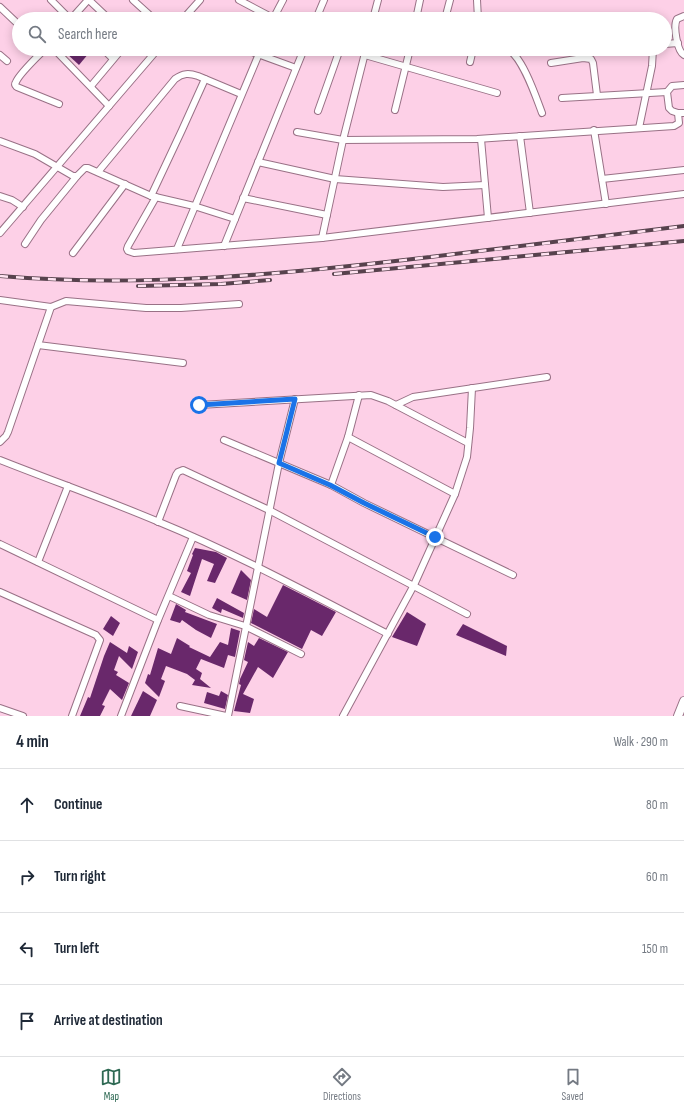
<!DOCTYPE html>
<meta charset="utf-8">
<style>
:root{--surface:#fff;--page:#f6f6f7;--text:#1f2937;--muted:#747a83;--line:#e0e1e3;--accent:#2e6953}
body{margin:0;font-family:"Sofia Sans Condensed",sans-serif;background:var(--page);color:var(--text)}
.stop{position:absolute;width:12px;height:12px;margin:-9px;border:3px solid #1a73e8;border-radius:50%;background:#fff}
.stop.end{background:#1a73e8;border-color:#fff;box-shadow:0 1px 4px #0008}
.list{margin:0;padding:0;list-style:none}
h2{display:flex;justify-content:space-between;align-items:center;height:52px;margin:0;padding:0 16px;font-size:17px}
h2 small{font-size:13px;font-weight:400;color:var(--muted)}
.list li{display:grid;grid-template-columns:26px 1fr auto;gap:12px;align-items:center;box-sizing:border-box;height:72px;padding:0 16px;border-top:1px solid var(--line)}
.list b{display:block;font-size:15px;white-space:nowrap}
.list em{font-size:13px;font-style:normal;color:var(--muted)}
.icon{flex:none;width:22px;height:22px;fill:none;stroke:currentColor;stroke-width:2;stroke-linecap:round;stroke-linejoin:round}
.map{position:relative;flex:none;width:684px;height:716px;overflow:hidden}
.search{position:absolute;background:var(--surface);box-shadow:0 2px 10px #0003;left:12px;right:12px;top:12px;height:44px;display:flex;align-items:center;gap:10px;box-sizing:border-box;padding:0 14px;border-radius:22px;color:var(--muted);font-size:15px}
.sheet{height:340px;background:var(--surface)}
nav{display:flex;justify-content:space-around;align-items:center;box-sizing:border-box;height:56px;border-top:1px solid var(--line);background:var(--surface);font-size:11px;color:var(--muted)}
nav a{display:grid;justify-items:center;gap:2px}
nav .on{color:var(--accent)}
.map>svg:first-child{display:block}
</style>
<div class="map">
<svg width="684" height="716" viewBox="0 0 684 716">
<rect width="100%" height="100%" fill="#fdd0e7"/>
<g fill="#69286b">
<path d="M70 49H85L89 53 79 65 66 53Z"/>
<path d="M195 548 216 552 227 558 215 583 207 581 214 564 202 559 190 596 181 592 191 573 187 571 193 555 192 554Z"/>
<path d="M241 570 251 580 247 600 231 593Z"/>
<path d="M283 585 336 612 322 636 311 630 302 649 251 623 254 609 267 617Z"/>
<path d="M217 598 244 613 243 618 222 609 221 613 212 608Z"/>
<path d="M176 604 186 610 185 612 217 624 211 638 196 630 182 620 180 623 170 620Z"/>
<path d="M407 612 426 624 417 646 392 637Z"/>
<path d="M111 616 120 623 113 636 103 629Z"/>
<path d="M463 624 507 646 506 656 456 635Z"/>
<path d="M231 628 240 631 235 657 228 655 224 668 201 659 196 669 202 673 200 679 211 688 192 685 195 680 187 674 166 666 161 679 165 681 159 697 145 683 148 674 150 675 158 648 171 654 177 638 190 646 189 647 210 657 220 642 228 645Z"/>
<path d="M259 638 288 652 273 678 258 667 243 694 254 699 250 713 234 711 241 685 239 684 240 679 248 662 244 660 248 642 254 646Z"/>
<path d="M110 642 127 653 129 646 138 652 132 669 119 656 114 670 118 672 116 675 129 683 122 700 110 689 102 705 105 706 100 716H80L88 697 90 698 104 656Z"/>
<path d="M143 691 157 700 150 716H131Z"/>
<path d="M221 691 228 695 225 709 204 703 207 692 219 696Z"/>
</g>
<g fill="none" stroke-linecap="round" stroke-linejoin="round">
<g stroke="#997186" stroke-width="8">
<g id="minor">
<path d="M51 0 70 19"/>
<path d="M89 0 109 19"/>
<path d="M133 0 154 19"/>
<path d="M239 0 273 18"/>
<path d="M477 0 478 19"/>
<path d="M0 7 19 25"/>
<path d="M684 16 677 19C673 26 677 51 684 55"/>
<path d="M71 19 88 0"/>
<path d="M183 19 200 0"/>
<path d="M273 19 283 0"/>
<path d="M316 19 324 0"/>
<path d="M373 19 378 0"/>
<path d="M416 19 420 0"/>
<path d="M445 19 450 0"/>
<path d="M665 44 678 43"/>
<path d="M45 49C38 56 19 74 16 82 14 85 15 85 17 87L59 104"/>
<path d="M54 49 109 106"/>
<path d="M103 49 113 59"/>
<path d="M244 49 296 68"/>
<path d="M507 49C522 55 536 97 542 113"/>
<path d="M0 55 7 61"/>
<path d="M365 55 497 93"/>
<path d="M470 62 473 49"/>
<path d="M551 63 583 58 591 59 593 63 597 95"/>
<path d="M91 86 122 49"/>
<path d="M562 98 667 92"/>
<path d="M395 110 410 49"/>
<path d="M318 111 340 49"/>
<path d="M678 113 672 111 669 108 667 92 672 86 684 85"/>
<path d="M639 128 652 66 653 49"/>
<path d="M594 130 606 204"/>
<path d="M297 132 343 140 477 139 674 126 679 123 678 113H684"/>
<path d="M520 136 530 213"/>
<path d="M481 139 488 218"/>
<path d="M0 141 35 154 73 176H77L85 168H88L151 196 194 206 235 219"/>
<path d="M258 162 335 179 443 187 485 185"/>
<path d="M98 172 175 79C183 73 189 73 198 76L241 94"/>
<path d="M602 179 684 170"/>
<path d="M0 196 12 200 23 207"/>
<path d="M151 196 182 130 205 79"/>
<path d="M156 197 128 246 127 249 128 251 134 253 322 238 684 194"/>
<path d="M243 198 327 215"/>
<path d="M0 233 158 49"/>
<path d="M322 238 343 140 366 49"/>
<path d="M25 244 41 220 77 176"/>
<path d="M224 246 304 49"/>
<path d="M177 249 261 49"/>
<path d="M73 253 125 184"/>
<path d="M0 300 51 307 66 301 146 308H181L239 304"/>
<path d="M38 345 183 363"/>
<path d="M199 405 371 395 388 401 468 443"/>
<path d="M396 405 413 397 547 377"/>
<path d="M348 437 455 494"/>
<path d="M224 440 331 485 364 503 513 575"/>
<path d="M0 442 6 436 8 432 51 307"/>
<path d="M0 460C53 481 107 500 159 522 237 554 312 595 388 634"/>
<path d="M331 485 348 437 359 395"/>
<path d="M158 522 176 475 178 472 183 470 269 510 467 614"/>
<path d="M0 544 158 620"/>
<path d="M38 562 68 486"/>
<path d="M0 592 96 635 100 640 72 716"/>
<path d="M169 596 209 615 245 626 301 654"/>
<path d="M180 706 226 716"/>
<path d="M0 708 23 716"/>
<path d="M121 716 158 620 193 537"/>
<path d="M228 716 279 463 295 399"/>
<path d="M343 716 414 585 455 494 467 457 470 428 472 388"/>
</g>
</g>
<g stroke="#997186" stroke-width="10">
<path id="tertiary" d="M678 716 684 701"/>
</g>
<use href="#minor" stroke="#fff" stroke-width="6"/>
<use href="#tertiary" stroke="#fff" stroke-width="8"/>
<g stroke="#57424d" stroke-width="4">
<g id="rail">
<path d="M334 274 684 241"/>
<path d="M0 276C144 288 287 274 430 257 515 247 600 237 684 226"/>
<path d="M138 286 221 284 270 280"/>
</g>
</g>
<use href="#rail" stroke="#ffe3f1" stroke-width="2.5" stroke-dasharray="8" stroke-linecap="butt"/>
</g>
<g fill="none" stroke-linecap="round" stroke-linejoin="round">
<path stroke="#1a73e8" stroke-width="5" d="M199 405 295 399 279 463 330 485 364 503 435 537"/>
</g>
</svg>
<div class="stop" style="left:199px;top:405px"></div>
<div class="stop end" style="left:435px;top:537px"></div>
<div class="search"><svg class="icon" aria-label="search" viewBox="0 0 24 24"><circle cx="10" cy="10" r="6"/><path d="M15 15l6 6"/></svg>Search here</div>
</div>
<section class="sheet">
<h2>4 min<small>Walk · 290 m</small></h2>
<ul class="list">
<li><svg class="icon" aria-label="ahead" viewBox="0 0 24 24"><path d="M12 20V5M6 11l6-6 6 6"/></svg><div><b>Continue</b></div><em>80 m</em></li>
<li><svg class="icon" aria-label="right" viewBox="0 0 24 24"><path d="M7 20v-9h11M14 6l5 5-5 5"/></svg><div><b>Turn right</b></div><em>60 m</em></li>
<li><svg class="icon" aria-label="left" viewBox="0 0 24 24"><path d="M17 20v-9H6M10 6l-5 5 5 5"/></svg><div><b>Turn left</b></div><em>150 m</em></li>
<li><svg class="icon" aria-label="arrive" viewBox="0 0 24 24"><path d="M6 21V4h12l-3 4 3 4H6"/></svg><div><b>Arrive at destination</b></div></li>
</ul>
</section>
<nav>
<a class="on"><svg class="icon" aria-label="map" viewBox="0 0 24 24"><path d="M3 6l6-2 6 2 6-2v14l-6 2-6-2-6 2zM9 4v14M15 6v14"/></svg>Map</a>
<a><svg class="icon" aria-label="directions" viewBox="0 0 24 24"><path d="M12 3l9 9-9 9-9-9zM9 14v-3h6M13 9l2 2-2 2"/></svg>Directions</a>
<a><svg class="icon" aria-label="saved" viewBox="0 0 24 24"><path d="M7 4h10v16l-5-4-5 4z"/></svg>Saved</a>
</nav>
